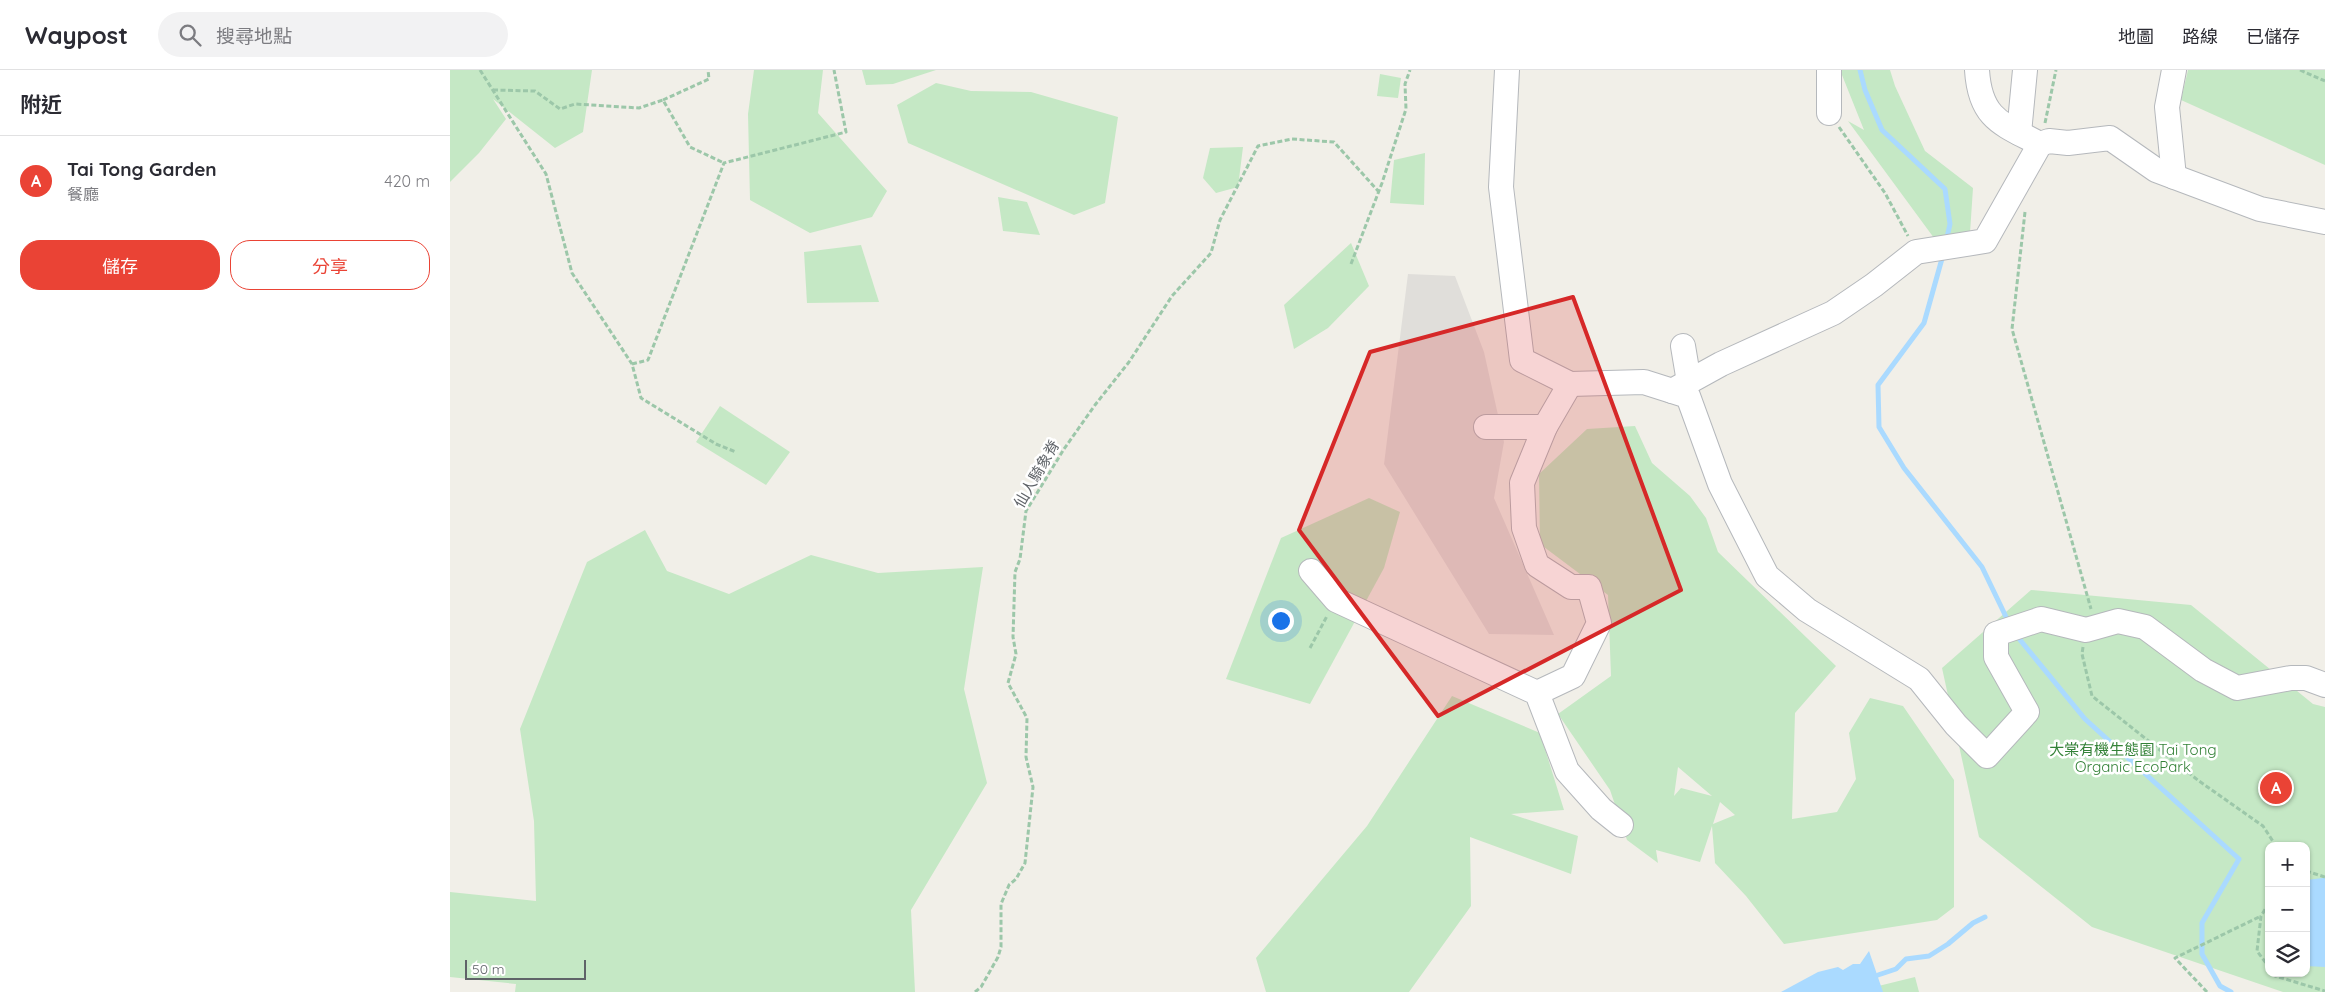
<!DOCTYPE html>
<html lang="zh-TW">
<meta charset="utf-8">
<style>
:root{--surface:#fff;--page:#f2f2f3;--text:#2b2b33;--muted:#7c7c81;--line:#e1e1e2;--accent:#ea4335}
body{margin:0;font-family:Quicksand,"Noto Sans TC",sans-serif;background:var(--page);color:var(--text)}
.controls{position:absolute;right:15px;bottom:15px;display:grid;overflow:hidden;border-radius:10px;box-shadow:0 1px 4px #0004}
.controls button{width:45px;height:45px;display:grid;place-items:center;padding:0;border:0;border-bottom:1px solid var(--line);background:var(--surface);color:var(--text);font:25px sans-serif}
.scale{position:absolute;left:15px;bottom:12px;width:121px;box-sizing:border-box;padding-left:5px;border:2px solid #5f6368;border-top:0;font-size:14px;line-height:18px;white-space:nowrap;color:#5f6368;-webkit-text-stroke:4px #fff;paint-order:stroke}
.you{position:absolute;left:830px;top:550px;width:18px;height:18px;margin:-12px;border:4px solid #fff;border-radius:50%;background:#1a73e8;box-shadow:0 0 0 8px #1a73e833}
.badge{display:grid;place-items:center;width:32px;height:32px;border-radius:50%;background:var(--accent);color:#fff;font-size:16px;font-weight:700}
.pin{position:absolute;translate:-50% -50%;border:2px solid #fff;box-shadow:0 1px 5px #0006}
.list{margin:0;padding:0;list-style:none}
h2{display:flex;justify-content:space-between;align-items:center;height:65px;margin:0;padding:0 20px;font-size:21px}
h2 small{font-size:16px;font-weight:400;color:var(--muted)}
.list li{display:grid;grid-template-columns:32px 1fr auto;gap:15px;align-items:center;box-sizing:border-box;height:90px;padding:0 20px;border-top:1px solid var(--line)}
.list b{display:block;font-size:19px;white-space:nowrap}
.list p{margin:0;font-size:16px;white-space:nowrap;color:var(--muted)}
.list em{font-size:16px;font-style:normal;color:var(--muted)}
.actions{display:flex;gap:10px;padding:15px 20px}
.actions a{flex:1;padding:11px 0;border:1px solid var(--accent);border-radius:20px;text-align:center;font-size:18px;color:var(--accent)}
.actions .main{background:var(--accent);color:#fff}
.icon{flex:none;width:28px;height:28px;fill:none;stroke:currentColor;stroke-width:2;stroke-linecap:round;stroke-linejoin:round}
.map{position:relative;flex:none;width:1875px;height:922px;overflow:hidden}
header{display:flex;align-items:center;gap:30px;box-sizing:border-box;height:70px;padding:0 25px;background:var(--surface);border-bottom:1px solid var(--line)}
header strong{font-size:24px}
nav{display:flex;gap:28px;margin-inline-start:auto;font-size:18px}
.search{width:350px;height:45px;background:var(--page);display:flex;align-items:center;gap:12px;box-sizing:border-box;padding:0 18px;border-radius:28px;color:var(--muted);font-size:19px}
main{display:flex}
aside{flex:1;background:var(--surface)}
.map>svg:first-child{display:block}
</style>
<header>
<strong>Waypost</strong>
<div class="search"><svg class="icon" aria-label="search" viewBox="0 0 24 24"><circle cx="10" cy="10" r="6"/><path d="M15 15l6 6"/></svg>搜尋地點</div>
<nav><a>地圖</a><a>路線</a><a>已儲存</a></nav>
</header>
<main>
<aside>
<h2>附近<small></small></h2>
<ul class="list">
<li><span class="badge">A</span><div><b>Tai Tong Garden</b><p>餐廳</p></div><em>420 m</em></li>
</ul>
<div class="actions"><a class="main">儲存</a><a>分享</a></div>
</aside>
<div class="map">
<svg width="1875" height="922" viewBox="0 0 1875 922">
<rect width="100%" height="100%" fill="#f1efe8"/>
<path fill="#e0deda" d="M958 204 1005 206 1034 282 1054 372 1044 428 1104 565 1039 564 934 394Z"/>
<g fill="#c5e8c5" fill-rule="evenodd">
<path d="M0 0H142L133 62 105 78 43 29 56 49 29 83 0 112Z"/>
<path d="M304 0H373L368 43 437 121 422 147 360 163 300 130 298 44Z"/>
<path d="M412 0H486L443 14 416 15Z"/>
<path d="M1390 0H1440L1445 16 1475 81 1523 118 1520 163 1484 168 1398 51 1414 60Z"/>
<path d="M1738 0H1875V95L1731 30Z"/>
<path d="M930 4 951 8 948 28 927 26Z"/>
<path d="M486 13 521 21 581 22 668 47 655 133 624 145 458 73 447 35Z"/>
<path d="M793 77 788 117 766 123 753 108 760 78Z"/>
<path d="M975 83 974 135 940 133 944 90Z"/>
<path d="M548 127 577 132 590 165 553 161Z"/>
<path d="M901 173 919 216 878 258 844 279 834 235Z"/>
<path d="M411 175 429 232 357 233 354 182Z"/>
<path d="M270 336 340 382 316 415 246 372Z"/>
<path d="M1185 356 1202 393 1240 426 1256 448 1268 482 1386 596 1345 643 1342 749 1387 742 1406 709 1399 663 1420 628 1453 636 1504 710V837L1487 850 1334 874 1296 826 1265 793 1262 756 1250 792 1206 780 1208 793 1177 770 1160 720 1108 644 1161 606 1158 525 1090 474 1089 404 1137 359ZM1228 697 1262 726 1231 718 1224 726ZM1270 732 1285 745 1263 754Z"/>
<path d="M919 428 950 442 934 498 860 634 776 609 831 468Z"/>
<path d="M195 460 217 501 279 524 361 485 428 503 533 497 514 619 537 713 461 840 465 922H65L66 914 0 907V822L86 831 84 751 70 659 137 492Z"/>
<path d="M1581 520 1741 535 1863 634 1875 637V922H1833L1642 857 1529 767 1492 598ZM1819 776H1856V903H1819Z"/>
<path d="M1002 626 1090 663 1114 740 1061 744 1128 766 1121 804 1020 767 1021 836 959 922H816L806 888 917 756Z"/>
<path d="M1465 907 1469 922H1404Z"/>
</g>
<g fill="#aadaff">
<path d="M1873 808H1875V897L1856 896V810Z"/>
<path d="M1419 881 1433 922H1331L1368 902 1388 897 1393 900 1403 894H1410Z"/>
</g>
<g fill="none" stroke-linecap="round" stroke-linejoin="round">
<g stroke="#aadaff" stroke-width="5">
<path d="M1410 0 1415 20 1432 60 1495 119 1500 154 1496 172"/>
<path d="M1493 185 1474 253 1428 315 1429 357 1454 398 1532 497 1559 553"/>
<path d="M1566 565 1635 649 1789 789 1752 853V884L1770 916 1781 922"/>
<path d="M1428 905 1446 899 1456 889 1479 886 1498 874 1523 853 1535 847"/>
</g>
<g stroke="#b5b8bc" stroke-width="26">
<g id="minor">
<path d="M1057 0 1051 117 1072 290 1120 314 1194 312 1238 326 1270 414 1317 506 1357 540 1469 609 1506 655 1537 686 1577 642 1546 587V564L1591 549 1636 560 1668 551 1695 557 1753 600 1787 618 1841 608H1856L1875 615"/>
<path d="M1379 0V43"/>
<path d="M1527 0C1530 49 1552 54 1590 74"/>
<path d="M1724 0 1717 37 1724 107"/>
<path d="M1569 63 1575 0"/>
<path d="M1233 276 1239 312"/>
<path d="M1222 321 1271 294 1383 243 1424 215 1466 182 1535 171 1590 74 1599 71 1618 73 1660 68 1706 100 1810 139 1875 152"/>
<path d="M1036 357H1095L1120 314"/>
<path d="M861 501 886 530 1087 623 1117 701 1151 739 1171 755"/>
<path d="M1087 623 1123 606 1149 553 1139 517H1121L1087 495 1074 458 1072 413 1095 357"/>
</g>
</g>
<g stroke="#9cc7a9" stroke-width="3" stroke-dasharray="5 2.5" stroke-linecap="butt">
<path d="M30 0 96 104 122 203 182 294 191 328 266 374 286 382"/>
<path d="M1850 0 1875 11"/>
<path d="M43 20 85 21 110 39 125 34 189 38 213 30 240 77 274 93"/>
<path d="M213 30 259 9 258 0"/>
<path d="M1595 53 1606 0"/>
<path d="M1389 57 1435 123 1458 166"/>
<path d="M1575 142 1562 259 1641 539"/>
<path d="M901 194 932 113 956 39 955 14 960 0"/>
<path d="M182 294 198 290 274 93 396 62 384 0"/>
<path d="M1633 577 1632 584 1642 626 1749 711 1813 756 1826 776"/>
<path d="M860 578 877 546"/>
<path d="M1856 801 1875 807"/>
<path d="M1819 833 1811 846 1807 881 1819 897"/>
<path d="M1824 903 1825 906 1875 921"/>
<path d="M525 922 531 917 548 887 551 877V834L559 815 566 809 575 793 583 717 576 687 577 648 558 613 566 584 563 567 565 502 570 489 576 441 614 379 645 335 679 292 722 226 761 183 770 150 808 76 842 69 884 72 929 122"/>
<path d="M1757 922 1725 888 1811 846"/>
</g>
<use href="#minor" stroke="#fff" stroke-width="24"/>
</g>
<path fill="#d62828" fill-opacity="0.2" stroke="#d62828" stroke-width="4" stroke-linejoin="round" d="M1123 227 1231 520 988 646 849 460 920 282Z"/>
<g text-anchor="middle" stroke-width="5" stroke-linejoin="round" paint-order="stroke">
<g font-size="15" fill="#5f6368" stroke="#fff">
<text transform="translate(587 404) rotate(-60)" y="5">仙人騎象脊</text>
</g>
<g font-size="15" fill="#348238" stroke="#fff">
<text x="1683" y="685">大棠有機生態園 Tai Tong<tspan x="1683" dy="17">Organic EcoPark</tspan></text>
</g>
</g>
</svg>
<div class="controls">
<button>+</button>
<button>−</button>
<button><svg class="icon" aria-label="layers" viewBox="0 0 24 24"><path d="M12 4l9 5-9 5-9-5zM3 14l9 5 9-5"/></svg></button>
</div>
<div class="scale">50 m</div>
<div class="you"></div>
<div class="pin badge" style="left:1826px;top:718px">A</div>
</div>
</main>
